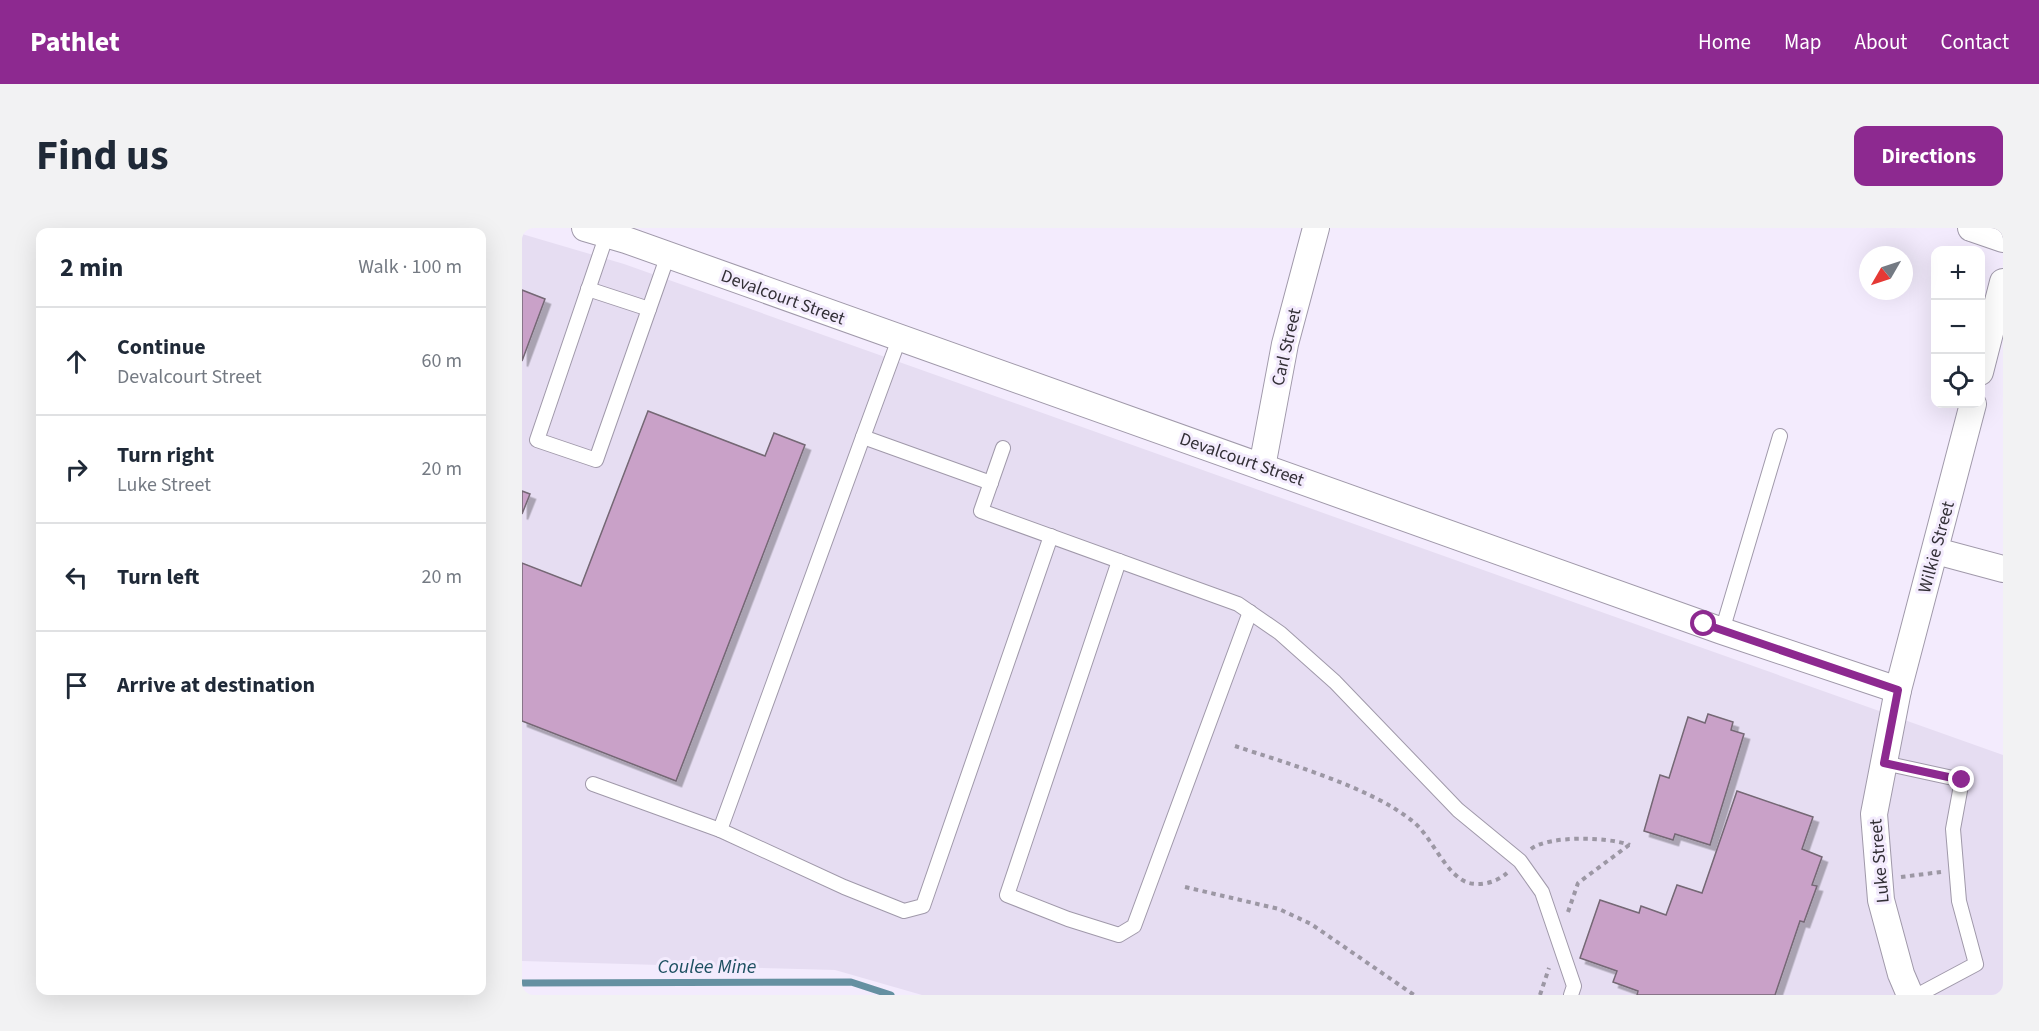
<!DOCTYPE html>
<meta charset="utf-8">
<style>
:root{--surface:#fff;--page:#f2f2f3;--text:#1f2937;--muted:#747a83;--line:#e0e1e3;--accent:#8d2990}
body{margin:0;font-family:"Source Sans 3",sans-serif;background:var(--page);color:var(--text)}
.controls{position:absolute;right:18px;top:18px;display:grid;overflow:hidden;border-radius:12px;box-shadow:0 6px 24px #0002}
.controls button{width:54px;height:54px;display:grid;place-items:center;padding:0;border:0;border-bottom:2px solid var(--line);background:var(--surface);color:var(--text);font:30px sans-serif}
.compass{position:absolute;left:1337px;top:18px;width:54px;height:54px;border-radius:50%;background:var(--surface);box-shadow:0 6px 24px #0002;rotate:231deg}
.stop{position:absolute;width:18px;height:18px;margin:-14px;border:4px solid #8d2990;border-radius:50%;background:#fff}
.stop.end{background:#8d2990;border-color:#fff;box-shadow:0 2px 6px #0008}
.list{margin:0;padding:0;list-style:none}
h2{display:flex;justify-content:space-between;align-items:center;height:78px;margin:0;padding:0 24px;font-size:26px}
h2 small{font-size:20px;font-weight:400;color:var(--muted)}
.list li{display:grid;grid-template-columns:39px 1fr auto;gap:18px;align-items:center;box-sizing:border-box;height:108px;padding:0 24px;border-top:2px solid var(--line)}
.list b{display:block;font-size:22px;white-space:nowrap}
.list p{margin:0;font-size:20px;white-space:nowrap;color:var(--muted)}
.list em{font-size:20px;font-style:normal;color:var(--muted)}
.icon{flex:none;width:33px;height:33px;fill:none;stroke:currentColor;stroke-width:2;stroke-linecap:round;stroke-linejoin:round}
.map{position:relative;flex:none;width:1481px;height:767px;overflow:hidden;border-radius:12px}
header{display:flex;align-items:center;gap:36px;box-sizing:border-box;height:84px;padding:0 30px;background:var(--accent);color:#fff}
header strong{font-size:28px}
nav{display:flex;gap:33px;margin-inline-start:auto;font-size:21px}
.intro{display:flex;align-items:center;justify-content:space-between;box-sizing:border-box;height:144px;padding:0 36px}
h1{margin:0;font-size:42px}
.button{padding:15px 27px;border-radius:12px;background:var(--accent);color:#fff;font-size:21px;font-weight:700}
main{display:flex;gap:36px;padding:0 36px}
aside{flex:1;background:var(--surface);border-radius:12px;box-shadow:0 6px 24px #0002}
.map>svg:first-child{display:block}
</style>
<header>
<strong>Pathlet</strong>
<nav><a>Home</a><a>Map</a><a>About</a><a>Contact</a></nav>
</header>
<div class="intro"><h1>Find us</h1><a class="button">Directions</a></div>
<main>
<aside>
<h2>2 min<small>Walk · 100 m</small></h2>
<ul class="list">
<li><svg class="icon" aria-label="ahead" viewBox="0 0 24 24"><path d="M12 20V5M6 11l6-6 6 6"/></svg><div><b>Continue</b><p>Devalcourt Street</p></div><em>60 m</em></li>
<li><svg class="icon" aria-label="right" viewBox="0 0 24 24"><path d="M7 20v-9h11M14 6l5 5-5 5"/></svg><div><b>Turn right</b><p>Luke Street</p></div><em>20 m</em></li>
<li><svg class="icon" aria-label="left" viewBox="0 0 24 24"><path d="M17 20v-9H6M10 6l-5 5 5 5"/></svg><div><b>Turn left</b></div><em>20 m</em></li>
<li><svg class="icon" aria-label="arrive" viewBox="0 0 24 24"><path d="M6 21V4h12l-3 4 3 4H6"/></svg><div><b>Arrive at destination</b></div></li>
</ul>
</aside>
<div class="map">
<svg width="1481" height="767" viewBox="0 0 1481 767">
<defs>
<filter id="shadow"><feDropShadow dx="5.5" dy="5.5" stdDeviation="0" flood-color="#0004"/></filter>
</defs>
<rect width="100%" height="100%" fill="#f3ebfd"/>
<path fill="#e6ddf2" d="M0 6 102 36 1481 527V764L1475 767H400L313 742 0 733Z"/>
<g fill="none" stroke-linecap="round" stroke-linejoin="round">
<path stroke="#6590a1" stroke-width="7" d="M0 755 329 754 369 767"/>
</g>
<g fill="#c9a1c8" stroke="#746774" stroke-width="1.5" filter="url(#shadow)">
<path d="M0 62 23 71 0 133Z"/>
<path d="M126 183 243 228 252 205 283 217 154 553 0 493V335L59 358Z"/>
<path d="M0 263 8 266 0 286Z"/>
<path d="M1186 486 1211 494 1209 502 1222 506 1188 617 1153 606 1151 612 1122 603 1138 547 1147 550 1166 489 1183 495Z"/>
<path d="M1215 563 1291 589 1280 621 1300 629 1290 657 1295 658 1282 694 1278 693 1253 767H1115L1116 763 1091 754 1095 743 1058 730 1078 672 1117 685 1119 678 1144 687 1155 657 1180 665Z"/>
</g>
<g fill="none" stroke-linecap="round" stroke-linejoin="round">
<g stroke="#a099aa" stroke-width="16">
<g id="service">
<path d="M85 6 15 212 74 232 146 27"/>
<path d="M66 61 127 81"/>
<path d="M377 111 341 209 469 255"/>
<path d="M481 220 459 283 716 376 758 405 813 454 936 582 998 633 1020 664 1052 758 1049 767"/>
<path d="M597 333 485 667 546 691 597 707 612 698 728 384"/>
<path d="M1200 403 1258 208"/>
<path d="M1362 535 1440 552 1431 601 1437 673 1454 736 1396 767"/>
<path d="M71 556 198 602 322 659 382 683 401 678 529 308"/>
<path d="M198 602 341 209"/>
</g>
</g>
<g stroke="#a099aa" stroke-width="28">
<g id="minor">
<path d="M63 0 104 12 1200 403 1376 462"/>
<path d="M1449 0 1481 11"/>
<path d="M1458 144 1481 54"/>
<path d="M740 239 763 116 794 0"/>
<path d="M1414 323 1481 341"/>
<path d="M1388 767 1379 746 1359 672 1352 586 1376 462 1451 176"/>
</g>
</g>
<g stroke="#9c97a4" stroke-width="4" stroke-dasharray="4.5 4.5" stroke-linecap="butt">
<path d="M713 518C764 535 848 559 889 592 910 607 923 648 947 655 960 658 975 654 985 645"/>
<path d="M1009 621C1027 607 1086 609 1108 617"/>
<path d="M1379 649 1419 644"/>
<path d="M663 659 757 681 789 696 892 767"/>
<path d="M1046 684 1056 655 1107 617"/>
<path d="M1018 767 1027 740"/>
</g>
<use href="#service" stroke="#fff" stroke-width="14"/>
<use href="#minor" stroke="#fff" stroke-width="26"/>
</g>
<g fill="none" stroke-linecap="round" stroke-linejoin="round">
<path stroke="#8d2990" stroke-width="8" d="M1182 396 1376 462 1362 535 1440 552"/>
</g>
<g text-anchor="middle" stroke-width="6" stroke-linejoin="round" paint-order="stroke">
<g font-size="18" fill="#322f36" stroke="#f3ebfd">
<text transform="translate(261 69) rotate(20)" y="6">Devalcourt Street</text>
<text transform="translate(764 119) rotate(-77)" y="6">Carl Street</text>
<text transform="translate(720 231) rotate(19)" y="6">Devalcourt Street</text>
<text transform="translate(1414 319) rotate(-75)" y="6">Wilkie Street</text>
<text transform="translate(1357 633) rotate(-95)" y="6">Luke Street</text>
</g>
<g font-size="20" font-style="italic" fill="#1d5061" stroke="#f3ebfd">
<text x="185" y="745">Coulee Mine</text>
</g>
</g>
</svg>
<div class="controls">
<button>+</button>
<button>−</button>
<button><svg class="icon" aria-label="locate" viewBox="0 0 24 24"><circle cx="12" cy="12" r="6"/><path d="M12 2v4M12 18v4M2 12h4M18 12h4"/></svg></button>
</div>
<svg class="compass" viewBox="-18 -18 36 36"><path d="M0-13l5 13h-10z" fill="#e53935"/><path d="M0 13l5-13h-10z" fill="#747a83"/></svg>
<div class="stop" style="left:1182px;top:396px"></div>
<div class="stop end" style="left:1440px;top:552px"></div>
</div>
</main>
